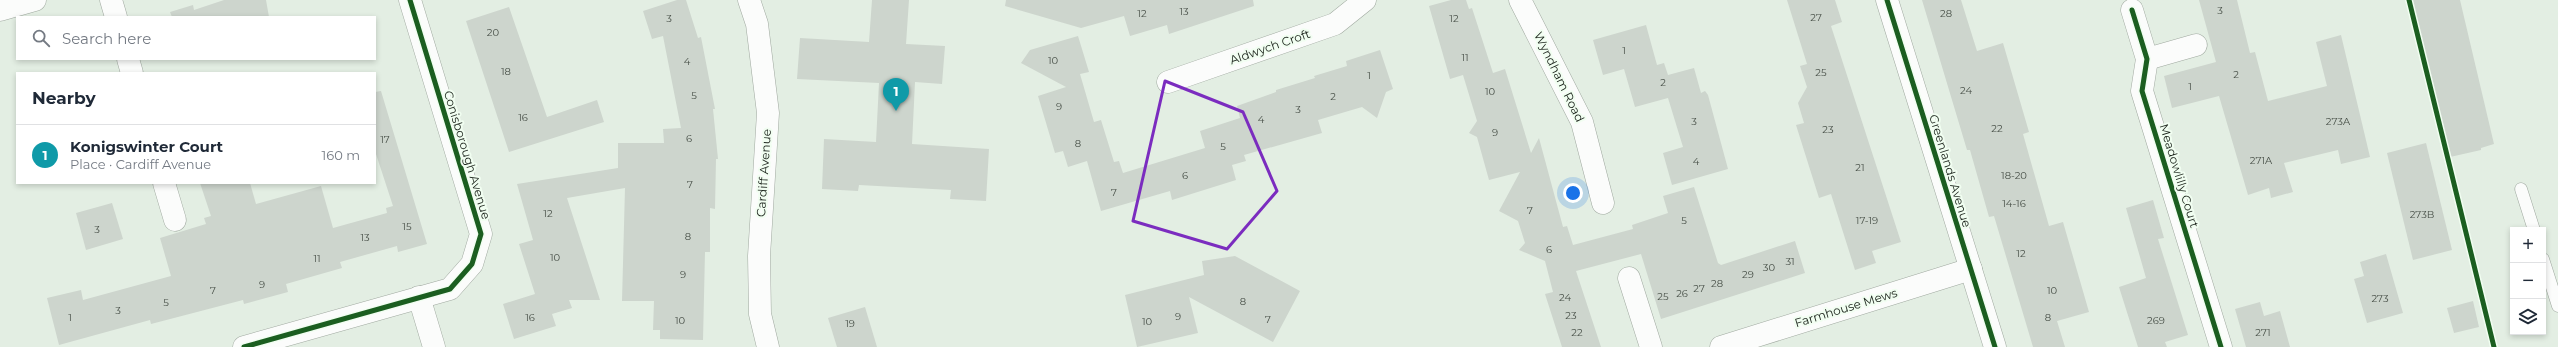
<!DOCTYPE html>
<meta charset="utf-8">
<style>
:root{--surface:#fff;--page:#f2f2f3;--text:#1f2937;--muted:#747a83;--line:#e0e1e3;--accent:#0f766e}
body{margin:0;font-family:Montserrat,sans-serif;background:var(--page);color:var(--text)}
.controls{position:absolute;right:12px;bottom:12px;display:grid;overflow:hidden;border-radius:0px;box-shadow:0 2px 6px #0003}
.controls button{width:36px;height:36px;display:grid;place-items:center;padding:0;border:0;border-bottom:1px solid var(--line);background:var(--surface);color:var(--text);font:20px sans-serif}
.you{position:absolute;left:1573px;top:193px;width:14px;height:14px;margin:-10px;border:3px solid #fff;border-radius:50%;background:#1a73e8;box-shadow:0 0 0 6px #1a73e833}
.badge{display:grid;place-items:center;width:26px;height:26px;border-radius:50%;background:var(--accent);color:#fff;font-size:13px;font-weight:700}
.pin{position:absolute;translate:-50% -33px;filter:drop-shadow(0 1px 2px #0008)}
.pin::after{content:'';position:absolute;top:21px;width:14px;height:12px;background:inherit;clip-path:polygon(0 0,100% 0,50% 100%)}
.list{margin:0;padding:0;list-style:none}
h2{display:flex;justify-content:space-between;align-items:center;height:52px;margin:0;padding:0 16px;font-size:17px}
h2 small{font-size:13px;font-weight:400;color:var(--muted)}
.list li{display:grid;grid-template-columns:26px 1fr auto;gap:12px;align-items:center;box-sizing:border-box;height:60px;padding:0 16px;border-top:1px solid var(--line)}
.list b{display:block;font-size:15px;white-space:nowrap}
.list p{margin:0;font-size:13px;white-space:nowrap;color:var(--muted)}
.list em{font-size:13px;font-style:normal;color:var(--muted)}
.icon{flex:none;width:22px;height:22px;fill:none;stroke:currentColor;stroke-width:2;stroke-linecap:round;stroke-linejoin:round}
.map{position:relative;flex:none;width:2558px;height:347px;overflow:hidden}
.search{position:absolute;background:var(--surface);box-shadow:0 2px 6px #0003;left:16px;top:16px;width:360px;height:44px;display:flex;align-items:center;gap:10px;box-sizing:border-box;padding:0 14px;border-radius:0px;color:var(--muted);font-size:15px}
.panel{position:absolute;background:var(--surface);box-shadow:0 2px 6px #0003;left:16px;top:72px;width:360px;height:112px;border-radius:0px}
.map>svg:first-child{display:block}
</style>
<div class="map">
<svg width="2558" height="347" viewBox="0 0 2558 347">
<rect width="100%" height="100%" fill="#e3eee3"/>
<g fill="#cdd5cd">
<path d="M224 0H266L269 17H172L170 12 193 5 194 10Z"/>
<path d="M677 0H686L698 38 701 37 715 109H713L718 159H716L715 209 710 208V252H705L703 340 660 339V330H653L654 301H622L625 188 567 198 600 300H569L572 308 552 314 556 326 514 339 503 304 535 294 519 244 533 240 517 184 618 168V143H664L663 129 681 128 663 36 652 39 643 11Z"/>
<path d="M872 0H909L906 44 945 46 942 84 915 82 912 144 989 149 986 201 950 199 951 190 859 185 858 191 822 189 824 139 876 142 879 83 797 79 800 38 869 42Z"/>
<path d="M1006 0H1253L1254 6 1169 34 1167 25 1130 36 1124 16 1081 28 1005 6Z"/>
<path d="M1451 0H1466L1469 9 1472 8 1493 73 1505 69 1531 153 1539 138 1563 227 1567 226 1573 245 1633 229 1632 225 1668 213 1663 196 1694 187 1718 263 1721 265 1795 241 1805 273 1661 319 1641 254 1576 271 1601 347H1562L1545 294 1553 292 1545 261 1519 250 1525 243 1518 221 1499 211 1520 172 1489 180 1477 137 1469 133 1477 121 1463 75 1450 79 1429 6Z"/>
<path d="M1787 0H1835L1842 22 1831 26 1901 242 1872 251 1876 263 1855 270 1831 194 1819 198 1796 125 1804 123 1798 103 1807 87 1800 66 1807 64Z"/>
<path d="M1922 0H1961L1977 51 2003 43 2029 132 2023 134 2049 226 2063 222 2089 312 2057 321 2065 347H2033L1994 216 1989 217 1970 150H1967Z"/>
<path d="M2199 0H2237L2250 53 2255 52 2268 101 2327 86 2316 42 2341 35 2370 157 2341 164 2338 150 2284 163 2293 192 2271 198 2269 188 2248 195 2219 96 2172 108 2164 76 2216 62Z"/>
<path d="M2412 0H2460L2494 144 2481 148V150L2450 157Z"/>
<path d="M509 7 547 117 597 100 604 122 509 152 466 21Z"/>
<path d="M1646 25 1657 65 1664 63 1668 75 1694 68 1701 93 1705 91 1708 95 1728 169 1672 185 1663 153 1683 147 1668 98 1635 107 1624 69 1603 75 1593 40Z"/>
<path d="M1078 36 1089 72 1080 74 1094 122 1101 120 1114 162 1119 161 1123 173 1205 148 1200 131 1240 118 1237 106 1276 92V90L1315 78 1314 76 1347 66 1346 61 1380 50 1393 89 1386 92 1377 118 1362 107 1318 120 1322 133 1244 155 1246 161 1232 165 1236 180 1172 200 1170 191 1101 211 1087 161 1068 167 1063 151 1055 153 1038 96 1066 87 1021 63 1030 50Z"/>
<path d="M381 91 427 244 398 252 397 246 340 262 342 268 286 284 288 292 244 304 243 300 151 324 150 320 59 345 47 298 81 290 83 300 171 276 160 238 206 224 204 218 211 216 200 183H250L256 204 321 186 333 228 387 213 386 208 393 206 375 151V92Z"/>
<path d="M2426 143 2452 250 2413 260 2387 153Z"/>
<path d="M2153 200 2164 238 2158 239 2188 335 2165 342 2167 347H2138L2119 287 2146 278 2126 208Z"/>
<path d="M112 203 123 239 86 250 76 213Z"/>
<path d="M2386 254 2403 313 2367 323 2354 279 2364 276 2360 262Z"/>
<path d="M1235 256 1300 291 1273 342 1189 297 1198 333 1137 347 1125 295 1204 275 1202 261Z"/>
<path d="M2473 301 2479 327 2454 333 2447 308Z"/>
<path d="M2260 302 2264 316 2280 311 2290 347H2246L2235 309Z"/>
<path d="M865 307 877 347H837L828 318Z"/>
</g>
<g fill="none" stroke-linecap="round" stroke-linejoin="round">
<g stroke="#a0a9a0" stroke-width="13">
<g id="lane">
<path d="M2521 189 2534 230"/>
<path d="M2543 259 2558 306"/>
</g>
</g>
<g stroke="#a0a9a0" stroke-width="23">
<g id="street">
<path d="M111 0 116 17"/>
<path d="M749 0 757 24 768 113 759 256 760 314 768 347"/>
<path d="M1520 0 1582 122 1603 203"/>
<path d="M1887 0 1995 347"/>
<path d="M0 10 35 0"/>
<path d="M2132 10 2147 59 2142 91 2221 347"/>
<path d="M128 59 132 73"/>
<path d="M2147 59 2196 45"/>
<path d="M1168 82 1335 24 1365 0"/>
<path d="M164 183 175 220"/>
<path d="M1629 278 1651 347"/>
<path d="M419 297 434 347"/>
<path d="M244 347 450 289 472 264 481 234 410 0"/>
<path d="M1721 347 1971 269"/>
</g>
</g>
<use href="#lane" stroke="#fbfcfb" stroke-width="12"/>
<use href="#street" stroke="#fbfcfb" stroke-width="22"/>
<g stroke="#f1fef1" stroke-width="8">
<g id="cycleway">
<path d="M1887 0 1995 347"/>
<path d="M2409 0 2494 347"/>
<path d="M2132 10 2147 59 2142 91 2221 347"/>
<path d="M244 347 450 289 472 264 481 234 410 0"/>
</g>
</g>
<use href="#cycleway" stroke="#1b5e20" stroke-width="5"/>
</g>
<path fill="none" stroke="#7b2cbf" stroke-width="3" stroke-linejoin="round" d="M1165 81 1243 112 1277 191 1227 249 1133 221Z"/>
<g text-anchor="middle" stroke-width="4" stroke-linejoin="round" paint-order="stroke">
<g font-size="10" fill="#485048">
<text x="2220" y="14">3</text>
<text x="1184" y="15">13</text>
<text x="1142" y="17">12</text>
<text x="1946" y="17">28</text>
<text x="1816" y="21">27</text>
<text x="669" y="22">3</text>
<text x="1454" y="22">12</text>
<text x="493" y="36">20</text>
<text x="1624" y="54">1</text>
<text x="1465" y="61">11</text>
<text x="1053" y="64">10</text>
<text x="687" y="65">4</text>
<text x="506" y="75">18</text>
<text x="1821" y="76">25</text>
<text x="2236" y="78">2</text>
<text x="1369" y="79">1</text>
<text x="1663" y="86">2</text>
<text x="2190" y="90">1</text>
<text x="1966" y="94">24</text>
<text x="1490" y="95">10</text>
<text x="694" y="99">5</text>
<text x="1333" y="100">2</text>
<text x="1059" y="110">9</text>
<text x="1298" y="113">3</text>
<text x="523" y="121">16</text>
<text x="1261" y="123">4</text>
<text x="1694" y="125">3</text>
<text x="2338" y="125">273A</text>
<text x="1997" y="132">22</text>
<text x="1828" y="133">23</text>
<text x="1495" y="136">9</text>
<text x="689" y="142">6</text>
<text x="385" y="143">17</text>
<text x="1078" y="147">8</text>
<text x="1223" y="150">5</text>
<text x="2261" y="164">271A</text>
<text x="1696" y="165">4</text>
<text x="1860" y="171">21</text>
<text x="1185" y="179">6</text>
<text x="2014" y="179">18-20</text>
<text x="690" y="188">7</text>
<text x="1114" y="196">7</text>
<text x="2014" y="207">14-16</text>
<text x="1530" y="214">7</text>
<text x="548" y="217">12</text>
<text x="2422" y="218">273B</text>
<text x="1684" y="224">5</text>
<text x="1867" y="224">17-19</text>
<text x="407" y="230">15</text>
<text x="97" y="233">3</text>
<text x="688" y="240">8</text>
<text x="365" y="241">13</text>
<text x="1549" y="253">6</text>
<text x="2021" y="257">12</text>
<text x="555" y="261">10</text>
<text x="317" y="262">11</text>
<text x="1790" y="265">31</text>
<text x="1769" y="271">30</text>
<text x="683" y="278">9</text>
<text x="1748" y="278">29</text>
<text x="1717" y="287">28</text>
<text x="262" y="288">9</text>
<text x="1699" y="292">27</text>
<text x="213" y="294">7</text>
<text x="2052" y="294">10</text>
<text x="1682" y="297">26</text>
<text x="1663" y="300">25</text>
<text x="1565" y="301">24</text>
<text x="2380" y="302">273</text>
<text x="1243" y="305">8</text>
<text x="166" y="306">5</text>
<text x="118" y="314">3</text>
<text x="1571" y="319">23</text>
<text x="1178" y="320">9</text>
<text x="70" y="321">1</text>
<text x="530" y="321">16</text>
<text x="2048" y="321">8</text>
<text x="1268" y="323">7</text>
<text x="680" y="324">10</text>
<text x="2156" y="324">269</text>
<text x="1147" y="325">10</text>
<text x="850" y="327">19</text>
<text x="1577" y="336">22</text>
<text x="2263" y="336">271</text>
</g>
<g font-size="12" fill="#1a221a" stroke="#f1fef1">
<text transform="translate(1270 47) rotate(-19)" y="4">Aldwych Croft</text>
<text transform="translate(1559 77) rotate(64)" y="4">Wyndham Road</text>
<text transform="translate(467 155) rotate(73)" y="4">Conisborough Avenue</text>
<text transform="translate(1950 171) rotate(73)" y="4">Greenlands Avenue</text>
<text transform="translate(764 173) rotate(-86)" y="4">Cardiff Avenue</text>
<text transform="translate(2179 176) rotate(73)" y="4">Meadowlilly Court</text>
<text transform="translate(1846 308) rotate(-17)" y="4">Farmhouse Mews</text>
</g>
</g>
</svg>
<div class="controls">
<button>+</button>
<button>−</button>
<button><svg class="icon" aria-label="layers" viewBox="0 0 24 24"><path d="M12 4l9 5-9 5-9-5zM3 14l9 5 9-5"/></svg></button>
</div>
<div class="you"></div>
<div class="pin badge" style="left:896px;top:111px;background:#0f9aa8">1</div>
<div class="search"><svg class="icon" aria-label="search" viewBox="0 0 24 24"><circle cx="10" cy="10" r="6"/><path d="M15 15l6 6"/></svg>Search here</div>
<section class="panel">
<h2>Nearby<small></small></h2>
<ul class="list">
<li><span class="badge" style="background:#0f9aa8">1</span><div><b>Konigswinter Court</b><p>Place · Cardiff Avenue</p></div><em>160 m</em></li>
</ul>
</section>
</div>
